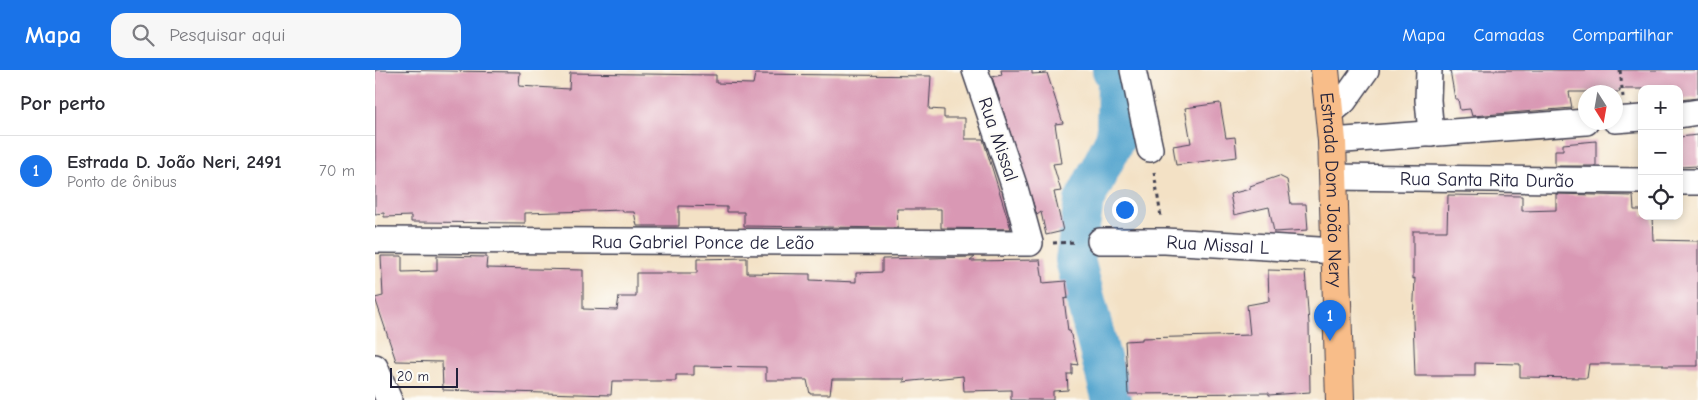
<!DOCTYPE html>
<html lang="pt">
<meta charset="utf-8">
<style>
:root{--surface:#fff;--page:#f7f7f7;--text:#2b2b33;--muted:#7c7c81;--line:#e1e1e2;--accent:#1a73e8}
body{margin:0;font-family:"Comic Neue",sans-serif;background:var(--page);color:var(--text)}
.controls{position:absolute;right:15px;top:15px;display:grid;overflow:hidden;border-radius:10px;box-shadow:0 2px 8px #0003}
.controls button{width:45px;height:45px;display:grid;place-items:center;padding:0;border:0;border-bottom:1px solid var(--line);background:var(--surface);color:var(--text);font:25px sans-serif}
.compass{position:absolute;left:1203px;top:15px;width:45px;height:45px;border-radius:50%;background:var(--surface);box-shadow:0 2px 8px #0003;rotate:169deg}
.scale{position:absolute;left:15px;bottom:12px;width:68px;box-sizing:border-box;padding-left:5px;border:2px solid #22223b;border-top:0;font-size:14px;line-height:18px;white-space:nowrap;color:#22223b;-webkit-text-stroke:4px #fdfcf7;paint-order:stroke}
.you{position:absolute;left:749px;top:139px;width:18px;height:18px;margin:-12px;border:4px solid #fff;border-radius:50%;background:#1a73e8;box-shadow:0 0 0 8px #1a73e833}
.badge{display:grid;place-items:center;width:32px;height:32px;border-radius:50%;background:var(--accent);color:#fff;font-size:16px;font-weight:700}
.pin{position:absolute;translate:-50% -41px;filter:drop-shadow(0 1px 2px #0008)}
.pin::after{content:'';position:absolute;top:26px;width:18px;height:15px;background:inherit;clip-path:polygon(0 0,100% 0,50% 100%)}
.list{margin:0;padding:0;list-style:none}
h2{display:flex;justify-content:space-between;align-items:center;height:65px;margin:0;padding:0 20px;font-size:21px}
h2 small{font-size:16px;font-weight:400;color:var(--muted)}
.list li{display:grid;grid-template-columns:32px 1fr auto;gap:15px;align-items:center;box-sizing:border-box;height:70px;padding:0 20px;border-top:1px solid var(--line)}
.list b{display:block;font-size:19px;white-space:nowrap}
.list p{margin:0;font-size:16px;white-space:nowrap;color:var(--muted)}
.list em{font-size:16px;font-style:normal;color:var(--muted)}
.icon{flex:none;width:28px;height:28px;fill:none;stroke:currentColor;stroke-width:2;stroke-linecap:round;stroke-linejoin:round}
.map{position:relative;flex:none;width:1323px;height:330px;overflow:hidden}
header{display:flex;align-items:center;gap:30px;box-sizing:border-box;height:70px;padding:0 25px;background:var(--accent);color:#fff}
header strong{font-size:24px}
nav{display:flex;gap:28px;margin-inline-start:auto;font-size:18px}
.search{width:350px;height:45px;background:var(--page);display:flex;align-items:center;gap:12px;box-sizing:border-box;padding:0 18px;border-radius:15px;color:var(--muted);font-size:19px}
main{display:flex}
aside{flex:1;background:var(--surface)}
.map>svg:first-child{display:block}
</style>
<header>
<strong>Mapa</strong>
<div class="search"><svg class="icon" aria-label="search" viewBox="0 0 24 24"><circle cx="10" cy="10" r="6"/><path d="M15 15l6 6"/></svg>Pesquisar aqui</div>
<nav><a>Mapa</a><a>Camadas</a><a>Compartilhar</a></nav>
</header>
<main>
<aside>
<h2>Por perto<small></small></h2>
<ul class="list">
<li><span class="badge">1</span><div><b>Estrada D. João Neri, 2491</b><p>Ponto de ônibus</p></div><em>70 m</em></li>
</ul>
</aside>
<div class="map">
<svg width="1323" height="330" viewBox="0 0 1323 330">
<rect width="100%" height="100%" fill="#fdfcf7"/>
<filter id="ink" filterUnits="userSpaceOnUse"><feTurbulence type="fractalNoise" baseFrequency=".02" numOctaves="2"/><feDisplacementMap in="SourceGraphic" scale="10" xChannelSelector="R" yChannelSelector="G"/><feConvolveMatrix kernelMatrix="1 2 1 2 8 2 1 2 1" color-interpolation-filters="sRGB"/></filter>
<filter id="wash" filterUnits="userSpaceOnUse"><feTurbulence type="fractalNoise" baseFrequency=".0096" numOctaves="4" result="noise"/><feDisplacementMap in="SourceGraphic" scale="20" xChannelSelector="R" yChannelSelector="G"/><feGaussianBlur stdDeviation="1.12" result="paint"/><feColorMatrix in="noise" values="0 0 0 0 0 0 0 0 0 0 0 0 0 0 0 0 0 1.4 0 .05"/><feComposite in="paint" operator="in"/></filter>
<g filter="url(#wash)">
<rect width="100%" height="100%" fill="#f3e1c5"/>
<g fill="none" stroke-linecap="round" stroke-linejoin="round">
<path stroke="#53a4ce" stroke-width="40" d="M737 0 742 6 741 67 709 131 700 190 737 330"/>
</g>
<g id="blocks">
<g fill="#d998b4">
<path d="M0 0 145 2 144 16 194 19 195 3 341 5V13L378 14 380 4 556 6 554 39 569 40V48H590V69H608L636 159 566 158V139H522L523 158 369 156V142H352V137L304 136V156H262L259 142H248V140L150 143V153L36 152V146L9 147V143L0 144Z"/>
<path d="M626 0H657V4L672 3 688 53 680 54 686 93 678 94 686 121 679 122 688 161 671 165 666 142 662 145 617 7 627 5Z"/>
<path d="M1075 0H1323V28L1304 30V19H1244L1245 22H1194L1197 38 1097 46 1095 39 1085 40 1083 29H1080Z"/>
<path d="M845 33 851 68 860 67 862 87 801 95 798 76 816 73 810 38Z"/>
<path d="M1323 65V96L1304 97V67Z"/>
<path d="M1221 71V96H1180V80H1188V74Z"/>
<path d="M904 106 912 110 916 134H931L933 160 899 162 894 137 859 145 855 124 875 119V116Z"/>
<path d="M1181 124 1258 126 1259 140H1267V146H1277L1278 170 1323 171V296H1288V294H1214L1212 308 1145 307V294L1100 293V306H1040L1038 250 1040 208 1038 209V161H1072L1073 125 1147 126V141L1181 140Z"/>
<path d="M6 186H27V202L62 201V186L112 187 111 198 208 200V239L242 240 244 227H261V203H322V189L372 188V203L435 204V210L481 212V203L507 202V189L600 187 595 191 665 190 668 213 691 211 693 228 689 229 693 261H695L703 295 697 294V304H692L693 320 678 321V330H636V320L589 321 588 306 528 312 530 309H457L455 324H435L432 310H391V297L319 296V305H301V311H237L236 325 68 320 67 292 21 291 0 228 8 226Z"/>
<path d="M893 200 930 201 934 254 935 322 894 325V323L753 324 750 271 767 270V268L875 265 872 235 894 231Z"/>
</g>
</g>
</g>
<g filter="url(#ink)">
<use href="#blocks" fill-opacity="0" stroke="#413f50" stroke-width="1"/>
<g fill="none" stroke-linecap="round" stroke-linejoin="round">
<g stroke="#413f50" stroke-width="28">
<g id="minor">
<path d="M758 0 775 79"/>
<path d="M1054 0 1053 30 1056 64"/>
<path d="M956 42 969 31 991 0"/>
<path d="M1304 45 1323 42"/>
<path d="M1240 50 1267 48"/>
<path d="M957 71 1211 52"/>
<path id="s1" d="M958 107 1267 111"/>
<path d="M1304 112H1323"/>
<path id="s2" d="M0 170 655 173 640 118 600 0"/>
<path id="s3" d="M725 171H790L961 181"/>
<path d="M0 297 14 330"/>
</g>
</g>
<g stroke="#413f50" stroke-width="30">
<g id="major">
<path id="s4" d="M950 0 957 71 965 330"/>
</g>
</g>
<g stroke="#413f50" stroke-width="3" stroke-dasharray="4 4" stroke-linecap="butt">
<path d="M1245 0 1248 27"/>
<path d="M779 102 786 147"/>
<path d="M678 173 702 172"/>
</g>
<use href="#minor" stroke="#fff" stroke-width="25"/>
<use href="#major" stroke="#f8bd89" stroke-width="28"/>
</g>
</g>
<g text-anchor="middle" stroke-width="5" stroke-linejoin="round" paint-order="stroke">
<g font-size="19" fill="#22223b" stroke="#fdfcf7">
<text transform="translate(624 69) rotate(71)" y="7">Rua Missal</text>
<text dy="7" stroke="none"><textPath href="#s1" startOffset="154">Rua Santa Rita Durão</textPath></text>
<text dy="7" stroke="none"><textPath href="#s4" startOffset="120">Estrada Dom João Nery</textPath></text>
<text dy="7" stroke="none"><textPath href="#s2" startOffset="328">Rua Gabriel Ponce de Leão</textPath></text>
<text dy="7" stroke="none"><textPath href="#s3" startOffset="118">Rua Missal L</textPath></text>
</g>
</g>
</svg>
<div class="controls">
<button>+</button>
<button>−</button>
<button><svg class="icon" aria-label="locate" viewBox="0 0 24 24"><circle cx="12" cy="12" r="6"/><path d="M12 2v4M12 18v4M2 12h4M18 12h4"/></svg></button>
</div>
<svg class="compass" viewBox="-18 -18 36 36"><path d="M0-13l5 13h-10z" fill="#e53935"/><path d="M0 13l5-13h-10z" fill="#7c7c81"/></svg>
<div class="scale">20 m</div>
<div class="you"></div>
<div class="pin badge" style="left:955px;top:271px">1</div>
</div>
</main>
